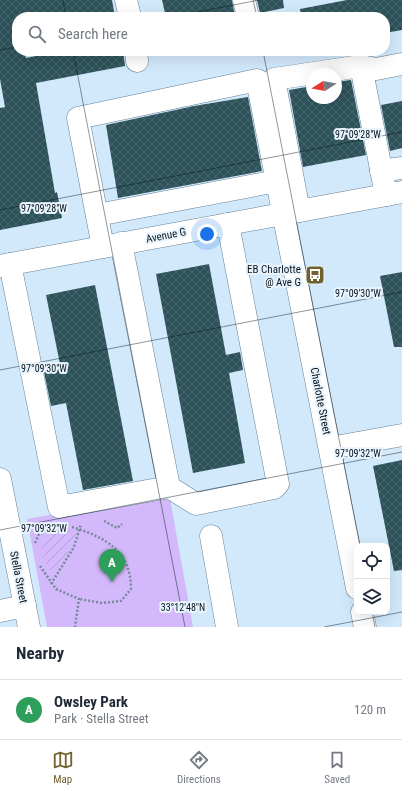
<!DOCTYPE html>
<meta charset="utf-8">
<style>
:root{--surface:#fff;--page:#f6f6f7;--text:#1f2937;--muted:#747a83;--line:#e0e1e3;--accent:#71612f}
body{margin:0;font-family:"Roboto Condensed",sans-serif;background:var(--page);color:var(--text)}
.controls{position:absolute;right:12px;bottom:12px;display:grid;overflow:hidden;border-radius:8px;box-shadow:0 4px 16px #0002}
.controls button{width:36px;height:36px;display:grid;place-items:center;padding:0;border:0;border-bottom:1px solid var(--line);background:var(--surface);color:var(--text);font:20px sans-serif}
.compass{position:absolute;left:306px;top:68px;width:36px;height:36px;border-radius:50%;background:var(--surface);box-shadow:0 4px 16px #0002;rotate:259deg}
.you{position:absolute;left:207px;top:234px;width:14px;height:14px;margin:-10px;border:3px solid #fff;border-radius:50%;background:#1a73e8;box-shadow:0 0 0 6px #1a73e833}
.badge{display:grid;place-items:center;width:26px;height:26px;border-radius:50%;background:var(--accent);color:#fff;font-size:13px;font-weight:700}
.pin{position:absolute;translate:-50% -33px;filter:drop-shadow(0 1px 2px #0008)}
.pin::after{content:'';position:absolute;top:21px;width:14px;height:12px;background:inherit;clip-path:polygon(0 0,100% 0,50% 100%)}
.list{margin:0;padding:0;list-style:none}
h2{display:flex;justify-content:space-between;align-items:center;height:52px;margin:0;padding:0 16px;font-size:17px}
h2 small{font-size:13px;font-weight:400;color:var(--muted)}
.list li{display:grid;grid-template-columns:26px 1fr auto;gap:12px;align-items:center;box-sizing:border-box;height:60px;padding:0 16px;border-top:1px solid var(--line)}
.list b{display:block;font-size:15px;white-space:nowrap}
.list p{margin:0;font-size:13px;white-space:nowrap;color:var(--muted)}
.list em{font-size:13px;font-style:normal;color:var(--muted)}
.icon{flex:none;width:22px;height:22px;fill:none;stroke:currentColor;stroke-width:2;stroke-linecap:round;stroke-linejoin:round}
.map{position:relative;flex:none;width:402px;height:627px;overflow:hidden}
.search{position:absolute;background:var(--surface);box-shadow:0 4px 16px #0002;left:12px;right:12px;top:12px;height:44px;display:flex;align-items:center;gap:10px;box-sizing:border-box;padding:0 14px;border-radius:16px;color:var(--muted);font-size:15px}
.sheet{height:112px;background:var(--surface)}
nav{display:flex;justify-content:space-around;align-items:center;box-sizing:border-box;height:56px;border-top:1px solid var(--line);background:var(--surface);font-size:11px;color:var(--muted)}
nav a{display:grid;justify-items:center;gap:2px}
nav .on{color:var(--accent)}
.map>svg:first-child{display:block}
</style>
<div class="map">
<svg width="402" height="627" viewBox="0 0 402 627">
<defs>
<pattern id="garden-furrows" width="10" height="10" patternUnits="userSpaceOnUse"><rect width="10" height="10" fill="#d3b9fb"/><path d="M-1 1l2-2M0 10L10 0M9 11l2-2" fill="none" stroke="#b49ed7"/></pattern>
<pattern id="building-cross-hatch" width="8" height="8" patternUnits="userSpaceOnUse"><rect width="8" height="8" fill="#2d5259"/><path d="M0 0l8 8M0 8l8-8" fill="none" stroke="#48666d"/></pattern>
</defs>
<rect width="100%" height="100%" fill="#d2e9fc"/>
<path fill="#d3b9fb" d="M169 493 193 627H47L27 519Z"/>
<path fill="url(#garden-furrows)" d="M63 529 77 531 72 546 54 576C40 557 32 534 63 529Z"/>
<g fill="url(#building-cross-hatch)">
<path d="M0 0H112L115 17H17V51H24L26 58 61 51H123L125 66 36 83 55 193 57 192 62 218 0 230V108L5 107 0 79Z"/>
<path d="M162 0H232L235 17H166Z"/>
<path d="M257 0H283L284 8 260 13Z"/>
<path d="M347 0H402V30L385 33V17H301L300 9Z"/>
<path d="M351 80 366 155 303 167 289 90 312 86V98H336V82Z"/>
<path d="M248 97 262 171 118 198 106 125 194 106Z"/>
<path d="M402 101V148L390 151 381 105Z"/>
<path d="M209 264 226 355 240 352 243 370 229 373 245 463 193 473 156 274Z"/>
<path d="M402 272V347H394L380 276Z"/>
<path d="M95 285 133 481 83 490 66 403 51 406 44 372 61 369 46 295Z"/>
<path d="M402 460V570L394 571 373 466Z"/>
</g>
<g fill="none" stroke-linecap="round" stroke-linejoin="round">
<g stroke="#668095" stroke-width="23">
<g id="minor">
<path d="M126 0 130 17"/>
<path d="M244 0 248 17"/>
<path d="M136 51 137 61"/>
<path d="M361 66 386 195"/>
<path d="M381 171 402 168"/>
<path d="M299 211 274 79 361 66 376 69 402 64"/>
<path d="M97 215 277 181"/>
<path d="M121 243 169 487"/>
<path d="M103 247 78 118 257 80 357 588"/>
<path d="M10 264 59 507 169 487 196 504 274 488 278 484 228 224"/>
<path d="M0 266 402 192"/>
<path d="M330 448 402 435"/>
<path d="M0 479 29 627"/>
<path d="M211 536 227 627"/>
<path d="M0 611 25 606"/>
<path d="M362 612 365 627"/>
</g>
</g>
<g stroke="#778997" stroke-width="2.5" stroke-dasharray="2 2" stroke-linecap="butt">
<path d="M104 521 117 528 122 524"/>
<path d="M72 527C105 537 131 551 131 589L121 601 102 603 79 599"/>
<path d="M35 543 39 534 55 528"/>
<path d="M40 566 56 589 79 599 75 627"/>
<path d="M51 584 74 547 81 524"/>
</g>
<use href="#minor" stroke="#fff" stroke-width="22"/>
</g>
<path fill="none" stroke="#0a141c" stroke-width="1" stroke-opacity="0.45" d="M63 0 66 17M253 0 257 17M172 17 259 0M0 50 17 47M73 51 185 627M263 51 360 546M0 210 402 132M0 370 402 292M0 530 402 452M372 612 375 627M324 627 402 612"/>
<defs>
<g id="bus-square" transform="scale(1)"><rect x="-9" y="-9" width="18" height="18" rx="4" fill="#71612f" stroke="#e9f5fe"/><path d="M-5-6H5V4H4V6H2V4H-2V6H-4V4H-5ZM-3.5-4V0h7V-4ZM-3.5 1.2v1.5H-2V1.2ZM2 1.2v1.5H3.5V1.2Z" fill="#fff"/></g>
</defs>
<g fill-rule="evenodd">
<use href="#bus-square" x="315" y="275"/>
</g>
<g text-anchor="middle" stroke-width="4" stroke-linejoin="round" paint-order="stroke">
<g font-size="11" fill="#0a141c" stroke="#e9f5fe">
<text transform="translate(166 235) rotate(-11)" y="4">Avenue G</text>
<text transform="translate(321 401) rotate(79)" y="4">Charlotte Street</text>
<text transform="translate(19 577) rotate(79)" y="4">Stella Street</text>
</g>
<g font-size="11" fill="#0a141c" stroke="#e9f5fe" text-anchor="end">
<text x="301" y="273">EB Charlotte<tspan x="301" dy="13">@ Ave G</tspan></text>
</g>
</g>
<g font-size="10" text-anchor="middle" fill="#0a141c" stroke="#e9f5fe" stroke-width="4" stroke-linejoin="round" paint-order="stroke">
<text x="358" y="138">97°09'28"W</text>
<text x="44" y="212">97°09'28"W</text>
<text x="358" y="297">97°09'30"W</text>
<text x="44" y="372">97°09'30"W</text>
<text x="358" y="457">97°09'32"W</text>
<text x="44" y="532">97°09'32"W</text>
<text x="183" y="611">33°12'48"N</text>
</g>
</svg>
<div class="controls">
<button><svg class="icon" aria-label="locate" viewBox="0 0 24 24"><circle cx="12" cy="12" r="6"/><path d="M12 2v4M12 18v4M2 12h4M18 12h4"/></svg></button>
<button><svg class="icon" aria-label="layers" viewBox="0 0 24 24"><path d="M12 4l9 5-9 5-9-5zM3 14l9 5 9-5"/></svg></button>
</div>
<svg class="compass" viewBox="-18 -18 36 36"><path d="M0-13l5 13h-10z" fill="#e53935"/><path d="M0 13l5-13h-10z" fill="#747a83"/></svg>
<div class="you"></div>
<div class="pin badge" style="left:112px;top:582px;background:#2e9e5b">A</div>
<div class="search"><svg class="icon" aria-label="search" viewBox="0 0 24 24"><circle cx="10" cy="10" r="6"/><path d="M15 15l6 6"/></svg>Search here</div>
</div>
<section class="sheet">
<h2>Nearby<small></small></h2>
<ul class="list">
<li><span class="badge" style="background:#2e9e5b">A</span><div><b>Owsley Park</b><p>Park · Stella Street</p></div><em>120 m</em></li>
</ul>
</section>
<nav>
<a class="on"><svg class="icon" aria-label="map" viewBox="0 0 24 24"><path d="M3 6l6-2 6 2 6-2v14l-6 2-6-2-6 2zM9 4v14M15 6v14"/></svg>Map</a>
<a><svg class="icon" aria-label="directions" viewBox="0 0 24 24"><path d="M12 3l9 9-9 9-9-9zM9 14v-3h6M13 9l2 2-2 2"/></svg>Directions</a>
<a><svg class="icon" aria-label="saved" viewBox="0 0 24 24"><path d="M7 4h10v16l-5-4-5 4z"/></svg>Saved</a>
</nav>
